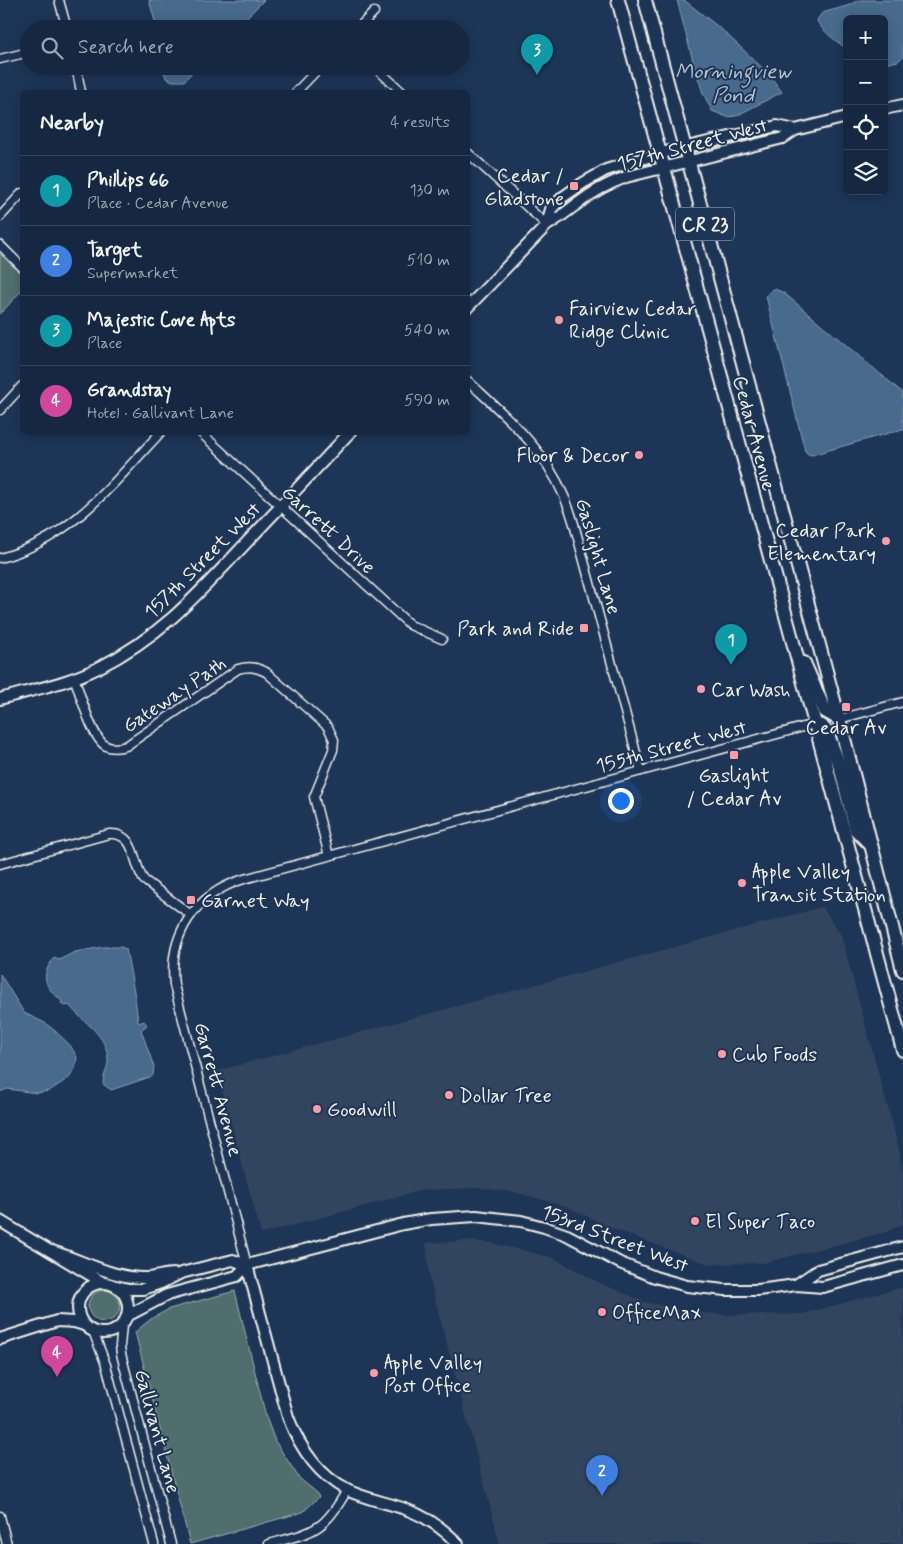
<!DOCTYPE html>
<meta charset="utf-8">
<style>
:root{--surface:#162841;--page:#23344c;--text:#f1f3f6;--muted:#9ea6b1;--line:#35445a;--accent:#ff9aa2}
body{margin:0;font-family:Mynerve,sans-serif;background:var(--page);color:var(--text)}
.controls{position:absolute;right:15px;top:15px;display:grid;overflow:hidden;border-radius:8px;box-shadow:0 2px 12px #0003}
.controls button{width:45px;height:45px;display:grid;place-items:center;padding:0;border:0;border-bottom:1px solid var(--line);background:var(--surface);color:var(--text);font:25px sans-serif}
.you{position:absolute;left:620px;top:800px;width:18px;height:18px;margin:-12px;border:4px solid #fff;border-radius:50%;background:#1a73e8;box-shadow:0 0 0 8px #1a73e833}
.badge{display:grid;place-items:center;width:32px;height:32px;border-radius:50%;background:var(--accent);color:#fff;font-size:16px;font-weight:700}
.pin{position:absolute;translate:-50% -41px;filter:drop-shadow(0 1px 2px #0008)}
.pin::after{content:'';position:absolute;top:26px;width:18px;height:15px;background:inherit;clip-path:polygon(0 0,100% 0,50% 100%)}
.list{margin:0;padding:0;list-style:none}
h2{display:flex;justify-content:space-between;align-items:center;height:65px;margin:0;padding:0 20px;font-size:21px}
h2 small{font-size:16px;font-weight:400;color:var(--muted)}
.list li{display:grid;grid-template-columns:32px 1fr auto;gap:15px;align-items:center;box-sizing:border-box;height:70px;padding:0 20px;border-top:1px solid var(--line)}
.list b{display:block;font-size:19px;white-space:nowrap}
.list p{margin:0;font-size:16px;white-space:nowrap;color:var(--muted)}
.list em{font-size:16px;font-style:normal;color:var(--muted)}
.icon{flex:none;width:28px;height:28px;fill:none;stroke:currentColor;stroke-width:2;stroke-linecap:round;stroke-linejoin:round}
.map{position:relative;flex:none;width:903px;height:1544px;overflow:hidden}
.search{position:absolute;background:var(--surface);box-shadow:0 2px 12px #0003;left:20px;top:20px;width:450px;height:55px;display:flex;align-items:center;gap:12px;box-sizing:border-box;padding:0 18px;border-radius:28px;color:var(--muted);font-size:19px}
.panel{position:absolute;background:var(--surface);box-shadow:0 2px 12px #0003;left:20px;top:90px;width:450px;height:345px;border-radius:8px}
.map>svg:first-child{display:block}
</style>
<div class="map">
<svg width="903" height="1544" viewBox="0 0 903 1544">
<rect width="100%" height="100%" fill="#1d3557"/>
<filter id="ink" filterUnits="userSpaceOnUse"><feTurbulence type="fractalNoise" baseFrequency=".02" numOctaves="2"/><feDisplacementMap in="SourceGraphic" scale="10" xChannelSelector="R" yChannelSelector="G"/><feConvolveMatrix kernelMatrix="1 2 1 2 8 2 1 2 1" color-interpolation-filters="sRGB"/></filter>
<g filter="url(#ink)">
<g fill="#33445e">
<path d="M822 907 841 935 899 1149 903 1177V1224L886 1232 764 1263 708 1264 611 1228 568 1207 514 1192 479 1188 423 1190 261 1234 217 1071Z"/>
<path d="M466 1241 492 1243 554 1258 598 1282 644 1302 693 1312 726 1315 802 1314 903 1287V1544H500L430 1280 426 1243Z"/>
</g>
<g fill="#506e6d" stroke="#a2b0aa">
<path d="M0 254 22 275V290L0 314Z"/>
<circle cx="104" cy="1306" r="16"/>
<path d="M235 1291 266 1417 275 1441 299 1478 316 1492 319 1497 303 1512 190 1544 135 1332 151 1319 169 1309Z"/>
</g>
<g fill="#466a8d" stroke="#8ca0b1">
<path d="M149 0H264L235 29H157Z"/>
<path d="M677 0H684L721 29 768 73 782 92 736 116 727 117 712 111 703 93 694 65Z"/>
<path d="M859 0H903V57L898 61 884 64V19H847V49C839 43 819 29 817 20L822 13 847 6Z"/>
<path d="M162 66H198L184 81H173L166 78Z"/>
<path d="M775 289 784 293 903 393V429L812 455 808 454 805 451 766 296 771 290Z"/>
<path d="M103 947H120L126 949 135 997 138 1022 139 1023 144 1021 147 1025 141 1030 154 1067 153 1075 150 1077 111 1090 103 1084C103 1075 108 1069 108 1061 108 1034 83 1023 69 1005L66 1006 61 1004 62 1001C45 987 39 977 54 958L59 960 75 952Z"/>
<path d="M0 974 24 1013 45 1023 54 1030 70 1045 77 1057 75 1069 69 1078 49 1091 37 1093 7 1089 0 1092Z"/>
</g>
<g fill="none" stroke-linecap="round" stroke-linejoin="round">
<g stroke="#f4f1e8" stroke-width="11">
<g id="minor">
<path d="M59 0 67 29"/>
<path d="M357 29 374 12"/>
<path d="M0 59 29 52"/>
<path d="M76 66 81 92"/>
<path d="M374 66 402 92"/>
<path d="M296 92 321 66"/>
<path d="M468 153 547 225"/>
<path d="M0 217 22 193"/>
<path d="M0 245 22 267"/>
<path d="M468 381C516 426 555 457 574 524L641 771"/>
<path d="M0 410 22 386"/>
<path d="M200 432 410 625 442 639"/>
<path d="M0 558C72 539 112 484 161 432"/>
<path d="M74 677C80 693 92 739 106 746 112 749 119 748 126 746L238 669C249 666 256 667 266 672L328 727 334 740 333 750 314 797 329 856"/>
<path d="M839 719 903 702"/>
<path d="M0 864 109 834C137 832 132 864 144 880L191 915"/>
<path d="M247 1265 174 985C168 935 195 894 244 879L814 724"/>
<path d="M122 1325 120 1346 121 1354 171 1544"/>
<path d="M93 1331 106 1365 154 1544"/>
<path d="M0 1516 7 1544"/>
<path d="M269 1544C313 1532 324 1532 347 1490"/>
</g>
</g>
<g stroke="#f4f1e8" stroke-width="14">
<g id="tertiary">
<path d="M884 109 903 105"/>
<path d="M547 225 551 209 563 197 583 183 606 170 661 153 777 126 795 130"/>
<path d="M468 307 547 225C560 218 568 210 580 202 594 191 610 183 626 177L783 138 795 130 847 117"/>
<path d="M0 699C32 690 68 683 98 668 163 635 199 593 248 541 282 505 316 469 350 432"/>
<path d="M0 1221 102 1282"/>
<path d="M52 1251C81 1260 115 1279 146 1278 155 1278 164 1274 173 1274"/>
<path d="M247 1265 288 1417C299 1446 318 1475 347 1490 365 1499 386 1502 405 1509 425 1516 443 1528 458 1544"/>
<circle cx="103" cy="1308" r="25"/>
<path d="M796 1285 818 1270 903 1247"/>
<path d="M117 1286 128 1289H143L161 1283 181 1273 233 1260 247 1265"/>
<path d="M127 1316 167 1295 237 1276 247 1265 403 1224 431 1219 476 1216 521 1221 544 1227 567 1235 620 1263 655 1277 687 1286 725 1290H758L796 1285 823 1287 903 1265"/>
<path d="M0 1339 57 1321 74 1322 84 1325"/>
</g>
</g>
<g stroke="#f4f1e8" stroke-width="16">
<g id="primary">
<path d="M618 0C716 349 807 701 903 1050"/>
<path d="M645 0 839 719 903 970"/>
<path d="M804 663 825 711 839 719"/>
<path d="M814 724 822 726 827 732 841 770 856 830 870 844"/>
</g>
</g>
<use href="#minor" stroke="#1d3557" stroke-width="8"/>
<use href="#tertiary" stroke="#1d3557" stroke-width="10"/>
<use href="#primary" stroke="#1d3557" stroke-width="12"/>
</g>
</g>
<g fill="#ff9aa2" stroke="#1d3557" stroke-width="2">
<rect x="569" y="181" width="10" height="10" rx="2.5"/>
<circle cx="559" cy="320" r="5"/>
<circle cx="639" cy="455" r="5"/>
<circle cx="886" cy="541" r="5"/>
<rect x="579" y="623" width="10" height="10" rx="2.5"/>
<circle cx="701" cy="689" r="5"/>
<rect x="841" y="702" width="10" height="10" rx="2.5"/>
<rect x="729" y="750" width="10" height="10" rx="2.5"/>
<circle cx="742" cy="883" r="5"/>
<rect x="186" y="895" width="10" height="10" rx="2.5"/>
<circle cx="722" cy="1054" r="5"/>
<circle cx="449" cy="1095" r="5"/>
<circle cx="317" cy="1109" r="5"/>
<circle cx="695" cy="1221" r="5"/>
<circle cx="602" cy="1312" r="5"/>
<circle cx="374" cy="1373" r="5"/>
</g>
<g text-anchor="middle" stroke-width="4" stroke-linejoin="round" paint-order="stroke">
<rect fill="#1d3557" stroke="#b4b9bc" stroke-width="1" x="676" y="207.5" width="58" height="33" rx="4"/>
<g font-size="19" font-weight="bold" fill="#f4f1e8">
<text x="705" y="231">CR 23</text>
</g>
<g font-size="20" fill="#f4f1e8" stroke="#1d3557">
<text transform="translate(692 144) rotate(-15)" y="7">157th Street West</text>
<text transform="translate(755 433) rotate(75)" y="7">Cedar Avenue</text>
<text transform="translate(329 529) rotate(43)" y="7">Garrett Drive</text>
<text transform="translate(599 556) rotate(74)" y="7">Gaslight Lane</text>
<text transform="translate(202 560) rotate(-45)" y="7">157th Street West</text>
<text transform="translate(174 694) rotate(-34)" y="7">Gateway Path</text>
<text transform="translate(671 746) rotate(-15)" y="7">155th Street West</text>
<text transform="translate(219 1089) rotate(75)" y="7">Garrett Avenue</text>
<text transform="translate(615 1238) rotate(21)" y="7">153rd Street West</text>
<text transform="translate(158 1431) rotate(75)" y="7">Gallivant Lane</text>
</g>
<g font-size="20" fill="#f4f1e8" stroke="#1d3557" text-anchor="start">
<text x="564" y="182" text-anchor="end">Cedar /<tspan x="564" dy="23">Gladstone</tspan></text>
<text x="569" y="315">Fairview Cedar<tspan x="569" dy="23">Ridge Clinic</tspan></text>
<text x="629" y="462" text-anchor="end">Floor &amp; Decor</text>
<text x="876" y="537" text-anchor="end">Cedar Park<tspan x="876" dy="23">Elementary</tspan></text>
<text x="574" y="635" text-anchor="end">Park and Ride</text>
<text x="711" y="696">Car Wash</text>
<text x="846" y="734" text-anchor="middle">Cedar Av</text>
<text x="734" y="782" text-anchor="middle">Gaslight<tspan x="734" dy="23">/ Cedar Av</tspan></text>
<text x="752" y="878">Apple Valley<tspan x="752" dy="23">Transit Station</tspan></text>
<text x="201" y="907">Garnet Way</text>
<text x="732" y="1061">Cub Foods</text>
<text x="459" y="1102">Dollar Tree</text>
<text x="327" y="1116">Goodwill</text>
<text x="705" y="1228">El Super Taco</text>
<text x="612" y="1319">OfficeMax</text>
<text x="384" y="1369">Apple Valley<tspan x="384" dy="23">Post Office</tspan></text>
</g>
<g font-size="21" font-style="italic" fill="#b7c2c8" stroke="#1d3557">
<text x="733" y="78">Morningview<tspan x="733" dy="24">Pond</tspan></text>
</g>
</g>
</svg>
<div class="controls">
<button>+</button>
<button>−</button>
<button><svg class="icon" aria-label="locate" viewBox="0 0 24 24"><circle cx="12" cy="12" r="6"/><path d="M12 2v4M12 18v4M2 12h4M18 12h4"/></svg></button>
<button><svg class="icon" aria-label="layers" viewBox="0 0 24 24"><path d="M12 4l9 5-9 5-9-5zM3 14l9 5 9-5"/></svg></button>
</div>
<div class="you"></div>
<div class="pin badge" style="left:731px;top:665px;background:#0f9aa8">1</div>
<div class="pin badge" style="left:602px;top:1496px;background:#3f7fe0">2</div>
<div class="pin badge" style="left:537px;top:75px;background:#0f9aa8">3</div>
<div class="pin badge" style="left:57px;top:1377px;background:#d1479c">4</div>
<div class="search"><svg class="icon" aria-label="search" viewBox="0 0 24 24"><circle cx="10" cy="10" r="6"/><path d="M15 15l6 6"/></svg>Search here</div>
<section class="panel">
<h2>Nearby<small>4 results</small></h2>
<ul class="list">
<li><span class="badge" style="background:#0f9aa8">1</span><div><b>Phillips 66</b><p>Place · Cedar Avenue</p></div><em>130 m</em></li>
<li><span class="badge" style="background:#3f7fe0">2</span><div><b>Target</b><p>Supermarket</p></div><em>510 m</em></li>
<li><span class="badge" style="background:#0f9aa8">3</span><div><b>Majestic Cove Apts</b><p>Place</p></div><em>540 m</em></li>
<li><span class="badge" style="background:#d1479c">4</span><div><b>Grandstay</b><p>Hotel · Gallivant Lane</p></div><em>590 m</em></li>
</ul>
</section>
</div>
